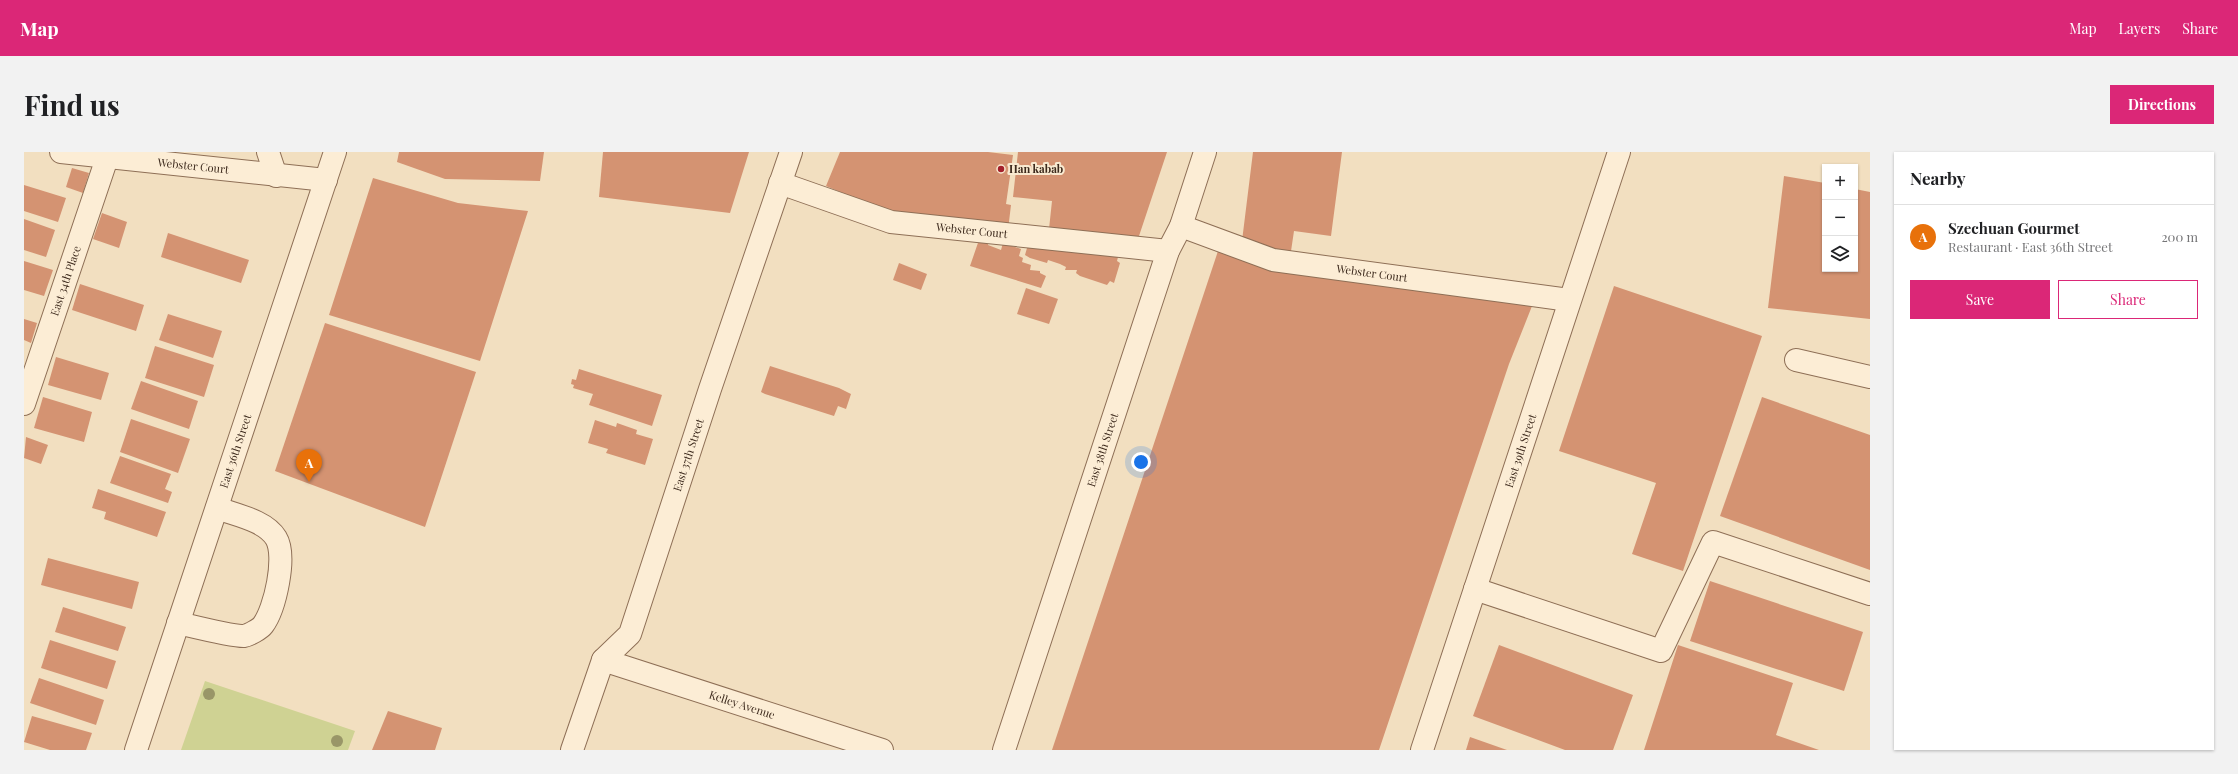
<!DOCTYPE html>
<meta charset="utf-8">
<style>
:root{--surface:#fff;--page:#f2f2f2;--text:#202124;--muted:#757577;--line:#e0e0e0;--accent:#db2777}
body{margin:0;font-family:"Playfair Display",serif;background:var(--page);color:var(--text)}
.controls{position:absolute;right:12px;top:12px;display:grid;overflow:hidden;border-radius:0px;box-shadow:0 1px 3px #0004}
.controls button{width:36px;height:36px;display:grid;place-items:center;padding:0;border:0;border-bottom:1px solid var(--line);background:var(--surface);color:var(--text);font:20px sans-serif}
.you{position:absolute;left:1117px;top:310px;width:14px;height:14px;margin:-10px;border:3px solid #fff;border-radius:50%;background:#1a73e8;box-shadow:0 0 0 6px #1a73e833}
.badge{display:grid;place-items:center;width:26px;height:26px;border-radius:50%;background:var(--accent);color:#fff;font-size:13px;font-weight:700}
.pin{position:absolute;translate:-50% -33px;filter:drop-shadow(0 1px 2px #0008)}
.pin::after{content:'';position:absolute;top:21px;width:14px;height:12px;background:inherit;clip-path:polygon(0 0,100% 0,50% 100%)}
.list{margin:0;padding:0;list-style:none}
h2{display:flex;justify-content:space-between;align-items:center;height:52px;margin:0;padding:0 16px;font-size:17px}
h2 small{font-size:13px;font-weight:400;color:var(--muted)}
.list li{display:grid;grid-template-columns:26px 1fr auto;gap:12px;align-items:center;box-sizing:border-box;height:64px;padding:0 16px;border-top:1px solid var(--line)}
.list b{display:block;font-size:15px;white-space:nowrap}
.list p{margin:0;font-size:13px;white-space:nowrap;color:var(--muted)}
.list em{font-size:13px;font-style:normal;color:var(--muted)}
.actions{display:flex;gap:8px;padding:12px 16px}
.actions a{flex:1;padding:9px 0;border:1px solid var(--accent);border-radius:0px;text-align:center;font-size:14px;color:var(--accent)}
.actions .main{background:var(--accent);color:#fff}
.icon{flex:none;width:22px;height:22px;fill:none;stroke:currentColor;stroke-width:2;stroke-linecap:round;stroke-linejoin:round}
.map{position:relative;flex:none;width:1846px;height:598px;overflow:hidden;border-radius:0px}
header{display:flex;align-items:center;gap:24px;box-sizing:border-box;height:56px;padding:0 20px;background:var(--accent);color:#fff}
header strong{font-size:19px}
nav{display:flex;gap:22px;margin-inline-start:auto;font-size:14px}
.intro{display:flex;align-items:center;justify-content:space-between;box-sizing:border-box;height:96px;padding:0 24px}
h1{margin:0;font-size:28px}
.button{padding:10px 18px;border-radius:0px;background:var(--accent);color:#fff;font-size:14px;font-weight:700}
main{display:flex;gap:24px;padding:0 24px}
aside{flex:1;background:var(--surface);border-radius:0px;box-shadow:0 1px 3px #0004}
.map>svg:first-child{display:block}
</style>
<header>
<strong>Map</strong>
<nav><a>Map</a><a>Layers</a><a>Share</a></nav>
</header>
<div class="intro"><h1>Find us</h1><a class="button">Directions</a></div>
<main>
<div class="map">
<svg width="1846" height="598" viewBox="0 0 1846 598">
<rect width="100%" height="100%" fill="#f2dfc0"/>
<path fill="#cfd293" d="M181 529 331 579 324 598H157Z"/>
<g fill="#d49372">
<path d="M375 0H520L516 29 421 27 373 10Z"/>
<path d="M579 0H725L706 61 575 45Z"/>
<path d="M816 0H964L989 3 982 52 987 53 984 78 866 61 802 34Z"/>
<path d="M994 0H1143L1114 87 1025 77 1028 49 989 45Z"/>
<path d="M1229 0H1318L1307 84 1270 79 1266 106 1218 89Z"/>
<path d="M48 16 65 21 59 41 42 35Z"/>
<path d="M1760 24 1801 31V117H1831V37L1846 40V167L1744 156Z"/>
<path d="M349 26 434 51 504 59 456 209 305 163Z"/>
<path d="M0 33 42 46 34 70 0 59Z"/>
<path d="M78 61 103 70 95 96 69 87Z"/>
<path d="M0 67 31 78 22 105 0 98Z"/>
<path d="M144 81 225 108 217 131 137 105Z"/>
<path d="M956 85 965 88 964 93 977 98 979 91 997 97 995 104 999 106 998 110 1007 113 1006 118 1016 119V121L1022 124 1017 136 946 114Z"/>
<path d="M1005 89 1061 94 1094 105 1093 109 1096 111 1090 131 1086 129 1083 133 1056 124 1052 121 1053 118H1041L1042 115 1036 112 1024 108 1023 111 1006 106 1001 103Z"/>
<path d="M1195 96 1263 121 1510 149 1485 212 1355 598H1028Z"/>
<path d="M0 109 29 118 20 144 0 138Z"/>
<path d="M875 111 903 122 897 138 869 128Z"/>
<path d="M56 132 120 153 112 179 48 158Z"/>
<path d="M1590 134 1738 184 1659 419 1608 402 1632 331 1535 299Z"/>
<path d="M1002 136 1034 147 1025 172 993 162Z"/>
<path d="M144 162 198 179 189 206 135 188Z"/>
<path d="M0 167 13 171 7 191 0 188Z"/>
<path d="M301 171 452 220 401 375 251 319Z"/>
<path d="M131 194 190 213 180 245 121 226Z"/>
<path d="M32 205 85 221 77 248 24 233Z"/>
<path d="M746 214 815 236 827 242 822 257 814 254 810 264 741 242 737 240Z"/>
<path d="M555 217 638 243 628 274 565 253 569 242 549 236 550 233 547 232 548 227 552 228Z"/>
<path d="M117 229 174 249 165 277 107 257Z"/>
<path d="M19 245 68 260 60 290 10 276Z"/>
<path d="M1738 245 1846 283V418L1696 364Z"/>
<path d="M107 267 166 287 154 321 96 300Z"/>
<path d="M571 268 592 275 593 271 613 278 612 282 629 287 621 313 582 301 584 297 564 291Z"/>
<path d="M2 285 24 293 17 312 0 306Z"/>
<path d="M96 304 147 322 141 337 148 340 144 351 86 331Z"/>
<path d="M74 337 142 360 133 385 80 367 82 360 68 356Z"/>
<path d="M24 406 115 430 108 457 17 433Z"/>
<path d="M1686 429 1839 480 1820 539 1666 489Z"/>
<path d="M39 455 102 475 94 499 31 480Z"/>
<path d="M26 488 92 509 83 537 17 516Z"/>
<path d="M1475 493 1609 543 1589 598H1541L1449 564Z"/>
<path d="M1654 493 1769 531 1752 583 1795 598H1620Z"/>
<path d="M15 526 80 548 72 573 6 551Z"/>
<path d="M364 559 418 576 411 598H348Z"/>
<path d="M8 564 68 581 62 598H26L0 590Z"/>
<path d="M1446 585 1483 598H1442Z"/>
</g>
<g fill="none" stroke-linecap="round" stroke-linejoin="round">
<g stroke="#8e6f56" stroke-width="24">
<g id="minor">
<path id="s1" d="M37 0 302 28"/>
<path d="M244 0 252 24"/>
<path id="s2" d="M756 31 867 70 1144 99"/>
<path id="s3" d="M1157 74 1249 108 1545 148"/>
<path d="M1772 208 1846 225"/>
<path id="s4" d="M0 252 83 6"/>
<path d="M1451 437 1637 499 1689 390 1846 442"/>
<path d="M154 471C167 474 211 485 220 484 225 483 236 477 239 473 251 457 263 404 252 386 241 368 211 363 193 356"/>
<path id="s5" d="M579 508 858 598"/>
<path id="s6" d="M112 598 311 0"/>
<path id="s7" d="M548 598 579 508 606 482 686 237 767 0"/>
<path id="s8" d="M980 598 1144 99 1157 74 1181 0"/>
<path id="s9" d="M1398 598 1595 0"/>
</g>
</g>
<use href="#minor" stroke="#fcedd5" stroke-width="22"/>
</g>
<g fill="#999668">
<circle cx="185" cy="542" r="6"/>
<circle cx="313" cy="589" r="6"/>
</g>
<circle fill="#a3202b" stroke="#f9ead1" stroke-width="1.5" cx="977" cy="17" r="4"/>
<g text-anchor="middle" stroke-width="4" stroke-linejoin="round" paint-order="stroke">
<g font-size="11" fill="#3c291c" stroke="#f9ead1">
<text dy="4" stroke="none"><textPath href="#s1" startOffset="133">Webster Court</textPath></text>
<text dy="4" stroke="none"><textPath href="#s2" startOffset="199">Webster Court</textPath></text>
<text dy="4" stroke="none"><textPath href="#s3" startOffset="198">Webster Court</textPath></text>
<text dy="4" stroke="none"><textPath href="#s4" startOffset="130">East 34th Place</textPath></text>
<text dy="4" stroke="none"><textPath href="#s8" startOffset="316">East 38th Street</textPath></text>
<text dy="4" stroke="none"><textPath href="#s6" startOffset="315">East 36th Street</textPath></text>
<text dy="4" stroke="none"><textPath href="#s9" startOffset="315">East 39th Street</textPath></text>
<text dy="4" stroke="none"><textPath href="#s7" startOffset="321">East 37th Street</textPath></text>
<text dy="4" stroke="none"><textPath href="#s5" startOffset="146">Kelley Avenue</textPath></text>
</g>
<g font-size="11" font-weight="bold" fill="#3c291c" stroke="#f9ead1" text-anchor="start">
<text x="985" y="21">Han kabab</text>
</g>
</g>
</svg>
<div class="controls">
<button>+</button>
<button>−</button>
<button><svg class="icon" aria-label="layers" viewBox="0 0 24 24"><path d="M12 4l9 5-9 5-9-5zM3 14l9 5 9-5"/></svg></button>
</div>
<div class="you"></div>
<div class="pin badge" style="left:285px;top:330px;background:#e8710a">A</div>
</div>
<aside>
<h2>Nearby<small></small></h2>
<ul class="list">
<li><span class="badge" style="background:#e8710a">A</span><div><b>Szechuan Gourmet</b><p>Restaurant · East 36th Street</p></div><em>200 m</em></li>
</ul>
<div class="actions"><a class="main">Save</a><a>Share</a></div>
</aside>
</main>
